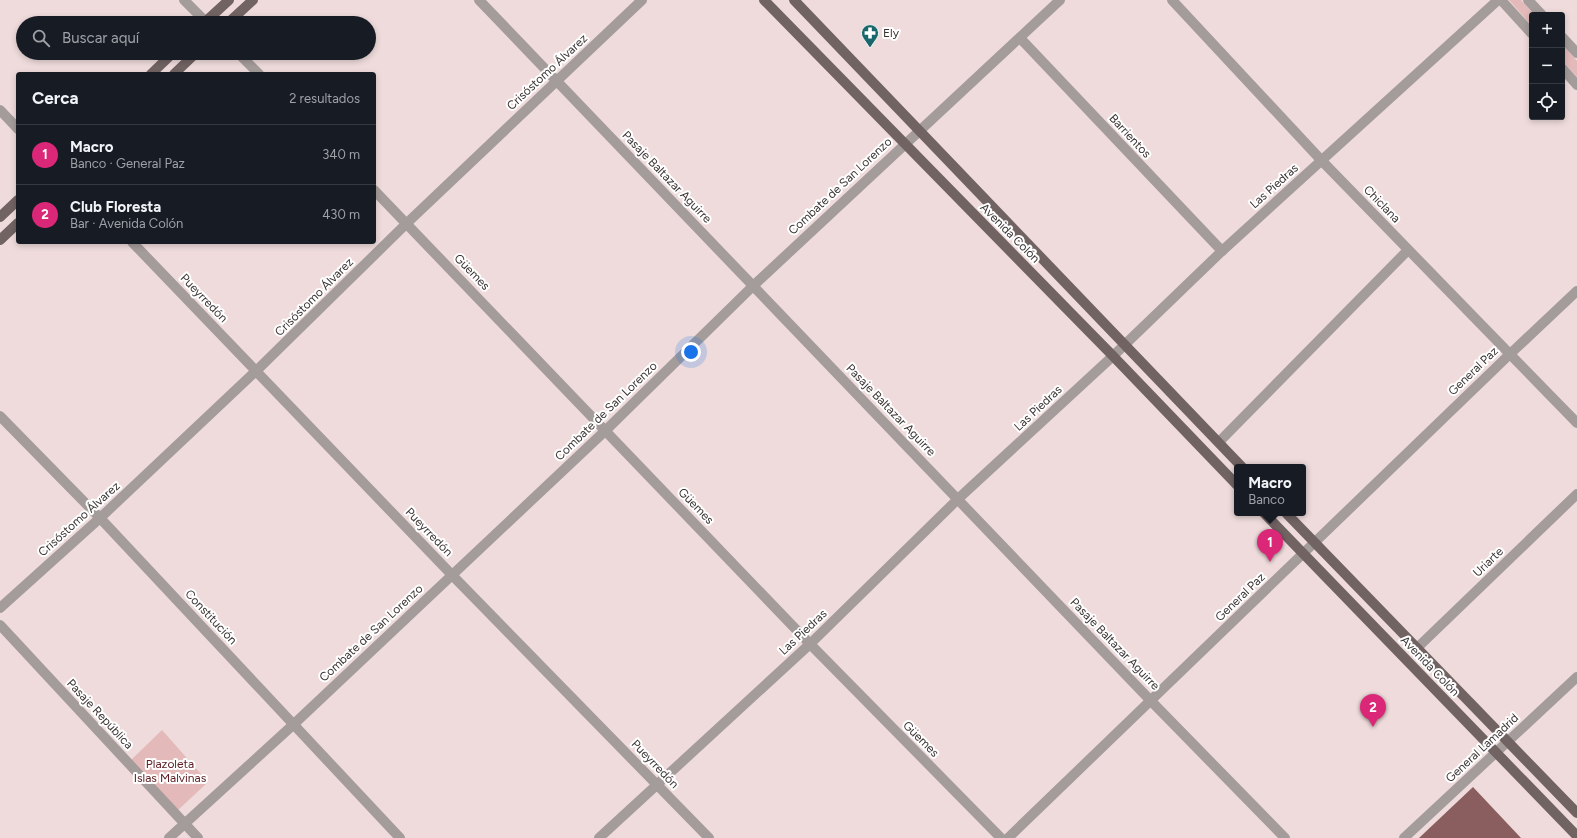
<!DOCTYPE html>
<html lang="es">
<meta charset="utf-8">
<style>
:root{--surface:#171b24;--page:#20242c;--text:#f1f3f6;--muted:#9ea1a6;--line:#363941;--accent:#db2777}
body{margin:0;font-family:Figtree,sans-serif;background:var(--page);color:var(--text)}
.controls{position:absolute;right:12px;top:12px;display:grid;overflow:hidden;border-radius:4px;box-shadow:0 2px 6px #0003}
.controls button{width:36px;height:36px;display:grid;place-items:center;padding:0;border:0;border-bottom:1px solid var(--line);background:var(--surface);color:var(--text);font:20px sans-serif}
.you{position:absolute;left:691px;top:352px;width:14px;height:14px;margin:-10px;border:3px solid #fff;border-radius:50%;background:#1a73e8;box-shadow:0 0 0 6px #1a73e833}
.badge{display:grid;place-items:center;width:26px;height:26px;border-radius:50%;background:var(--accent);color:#fff;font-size:13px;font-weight:700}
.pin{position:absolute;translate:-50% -33px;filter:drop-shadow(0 1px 2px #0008)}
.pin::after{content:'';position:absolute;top:21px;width:14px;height:12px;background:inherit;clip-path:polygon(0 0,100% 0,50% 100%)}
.popup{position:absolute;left:1234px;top:464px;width:72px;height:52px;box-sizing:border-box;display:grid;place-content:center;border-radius:4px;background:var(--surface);filter:drop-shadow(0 1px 3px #0005);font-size:13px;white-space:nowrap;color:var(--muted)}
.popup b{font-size:15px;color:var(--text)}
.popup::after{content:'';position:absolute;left:50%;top:100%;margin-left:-8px;border:8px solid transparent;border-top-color:var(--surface)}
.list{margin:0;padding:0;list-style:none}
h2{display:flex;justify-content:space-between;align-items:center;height:52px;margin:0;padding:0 16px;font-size:17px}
h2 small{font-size:13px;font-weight:400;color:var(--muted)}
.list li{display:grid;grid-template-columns:26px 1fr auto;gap:12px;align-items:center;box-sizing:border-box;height:60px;padding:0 16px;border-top:1px solid var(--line)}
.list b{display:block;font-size:15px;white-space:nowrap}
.list p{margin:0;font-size:13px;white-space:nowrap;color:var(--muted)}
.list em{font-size:13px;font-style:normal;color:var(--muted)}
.icon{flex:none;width:22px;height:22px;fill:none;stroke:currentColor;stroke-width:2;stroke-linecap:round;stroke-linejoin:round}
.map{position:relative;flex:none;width:1577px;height:838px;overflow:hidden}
.search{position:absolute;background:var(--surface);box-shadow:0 2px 6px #0003;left:16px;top:16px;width:360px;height:44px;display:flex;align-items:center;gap:10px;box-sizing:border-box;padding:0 14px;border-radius:22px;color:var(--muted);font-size:15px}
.panel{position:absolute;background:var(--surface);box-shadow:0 2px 6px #0003;left:16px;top:72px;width:360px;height:172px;border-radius:4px}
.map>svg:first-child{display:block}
</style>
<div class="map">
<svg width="1577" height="838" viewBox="0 0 1577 838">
<rect width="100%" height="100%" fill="#efdbdb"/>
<g fill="#e4b9b9">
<path d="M1509 0H1521L1535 15H1532V26Z"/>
<path d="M1562 44 1577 61V77L1562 60Z"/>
<path d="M162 730 208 782 177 811 130 761Z"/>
</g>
<path fill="#8a5e5e" d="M1473 787 1521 838H1419Z"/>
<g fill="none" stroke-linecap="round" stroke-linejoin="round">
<g stroke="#a49c9b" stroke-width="10">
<path d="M184 0 206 22"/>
<path d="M479 0 1151 701 1285 838"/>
<path d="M1172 0 1322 161 1577 423"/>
<path d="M1501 0 1532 34"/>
<path d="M1528 0 1542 15"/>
<path d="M1562 37 1577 53"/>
<path d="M1020 38 1222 251"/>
<path d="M238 53 259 74"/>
<path d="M1562 68 1577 85"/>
<path d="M0 110 18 129"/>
<path d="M374 190 810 644 1001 838"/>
<path d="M132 242 452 575 709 838"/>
<path d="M0 416 100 518 400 838"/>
<path d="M1219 442 1408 250"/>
<path d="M0 608 100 518 256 371 407 223 642 0"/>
<path d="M0 625 198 838"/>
<path d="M1417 648 1577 494"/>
<path d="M169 838 294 724 605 431 753 286 1060 0"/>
<path d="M599 838 810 644 959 498 1113 356 1222 251 1498 0"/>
<path d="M1008 838 1510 354 1577 291"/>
<path d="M1404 838 1577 677"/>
</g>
<g stroke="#726363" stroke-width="10">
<path d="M764 0 1113 356 1237 485"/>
<path d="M794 0 1242 467"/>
<path d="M204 23 229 0"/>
<path d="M228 23 253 0"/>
<path d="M151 74 173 53"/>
<path d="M174 74 196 53"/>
<path d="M0 217 18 200"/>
<path d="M0 240 18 223"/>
<path d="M1264 513 1577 836"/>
<path d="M1286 513 1577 813"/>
</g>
</g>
<defs>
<g id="pharmacy-pin" transform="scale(0.9)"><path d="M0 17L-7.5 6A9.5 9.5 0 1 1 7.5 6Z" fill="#19676a" stroke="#fff"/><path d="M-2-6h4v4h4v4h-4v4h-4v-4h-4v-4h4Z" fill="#fff"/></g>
</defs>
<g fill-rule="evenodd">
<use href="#pharmacy-pin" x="870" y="33"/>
</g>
<g text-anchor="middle" stroke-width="4" stroke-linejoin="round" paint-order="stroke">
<g font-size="12" fill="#3c3434" stroke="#fff" text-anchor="start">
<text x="883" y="37">Ely</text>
</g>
<g font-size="12" fill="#3c3434" stroke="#fff">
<text transform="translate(547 72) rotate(-43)" y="4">Crisóstomo Álvarez</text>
<text transform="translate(1130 136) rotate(47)" y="4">Barrientos</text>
<text transform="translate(667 177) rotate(46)" y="4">Pasaje Baltazar Aguirre</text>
<text transform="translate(840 186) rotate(-43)" y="4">Combate de San Lorenzo</text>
<text transform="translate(1274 186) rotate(-42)" y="4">Las Piedras</text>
<text transform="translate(1382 204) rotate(46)" y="4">Chiclana</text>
<text transform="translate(1010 233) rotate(45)" y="4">Avenida Colón</text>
<text transform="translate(472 272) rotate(46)" y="4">Güemes</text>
<text transform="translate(314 297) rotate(-45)" y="4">Crisóstomo Álvarez</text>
<text transform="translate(204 298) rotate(46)" y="4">Pueyrredón</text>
<text transform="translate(1473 371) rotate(-44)" y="4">General Paz</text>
<text transform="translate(1038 408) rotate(-43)" y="4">Las Piedras</text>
<text transform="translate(891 410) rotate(46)" y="4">Pasaje Baltazar Aguirre</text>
<text transform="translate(606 411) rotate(-44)" y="4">Combate de San Lorenzo</text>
<text transform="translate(696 506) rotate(46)" y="4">Güemes</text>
<text transform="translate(79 519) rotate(-42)" y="4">Crisóstomo Álvarez</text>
<text transform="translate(429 532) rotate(46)" y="4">Pueyrredón</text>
<text transform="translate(1488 562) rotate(-44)" y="4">Uriarte</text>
<text transform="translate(1240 597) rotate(-44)" y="4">General Paz</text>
<text transform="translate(211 617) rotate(47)" y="4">Constitución</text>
<text transform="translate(803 632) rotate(-43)" y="4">Las Piedras</text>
<text transform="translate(371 633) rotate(-43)" y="4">Combate de San Lorenzo</text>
<text transform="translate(1115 644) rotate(46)" y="4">Pasaje Baltazar Aguirre</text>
<text transform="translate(1430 666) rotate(46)" y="4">Avenida Colón</text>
<text transform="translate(100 714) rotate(47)" y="4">Pasaje República</text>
<text transform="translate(921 739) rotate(45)" y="4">Güemes</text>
<text transform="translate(1482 748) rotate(-43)" y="4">General Lamadrid</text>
<text transform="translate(655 764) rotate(46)" y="4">Pueyrredón</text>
</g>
<g font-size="12" fill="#5c2025" stroke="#fff">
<text x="170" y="768">Plazoleta<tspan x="170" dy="14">Islas Malvinas</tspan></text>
</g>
</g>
</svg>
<div class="controls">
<button>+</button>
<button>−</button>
<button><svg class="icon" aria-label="locate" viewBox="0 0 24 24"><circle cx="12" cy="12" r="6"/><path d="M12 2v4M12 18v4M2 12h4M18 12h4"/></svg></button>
</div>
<div class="you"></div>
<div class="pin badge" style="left:1270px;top:562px">1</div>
<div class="popup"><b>Macro</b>Banco</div>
<div class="pin badge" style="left:1373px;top:727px">2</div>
<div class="search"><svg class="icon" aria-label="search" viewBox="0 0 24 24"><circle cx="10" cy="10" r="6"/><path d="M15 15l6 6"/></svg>Buscar aquí</div>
<section class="panel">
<h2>Cerca<small>2 resultados</small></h2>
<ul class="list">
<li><span class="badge">1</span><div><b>Macro</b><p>Banco · General Paz</p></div><em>340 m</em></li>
<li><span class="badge">2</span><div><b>Club Floresta</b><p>Bar · Avenida Colón</p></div><em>430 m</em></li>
</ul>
</section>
</div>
